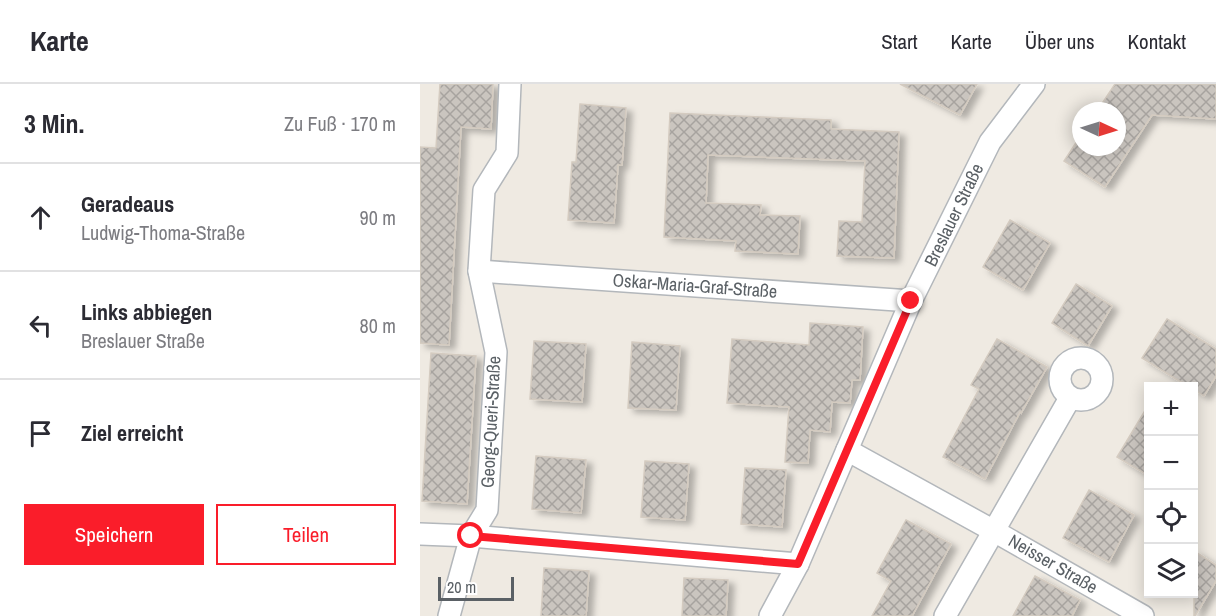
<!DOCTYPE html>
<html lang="de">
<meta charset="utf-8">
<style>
:root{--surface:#fff;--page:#f2f2f3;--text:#2b2b33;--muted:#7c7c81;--line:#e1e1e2;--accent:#fa1d2a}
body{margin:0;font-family:"Archivo Narrow",sans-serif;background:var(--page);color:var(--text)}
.controls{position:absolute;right:18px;bottom:18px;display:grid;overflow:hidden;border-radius:0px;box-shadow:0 3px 15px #0003}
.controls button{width:54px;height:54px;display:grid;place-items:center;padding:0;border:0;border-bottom:2px solid var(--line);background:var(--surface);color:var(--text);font:30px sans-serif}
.compass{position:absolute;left:652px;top:18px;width:54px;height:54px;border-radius:50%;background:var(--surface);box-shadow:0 3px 15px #0003;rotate:94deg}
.scale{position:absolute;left:18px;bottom:15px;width:76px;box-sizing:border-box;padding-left:6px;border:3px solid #5a6065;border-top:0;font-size:16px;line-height:21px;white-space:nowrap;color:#5a6065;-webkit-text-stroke:4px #fff;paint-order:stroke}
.stop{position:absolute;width:18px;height:18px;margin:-14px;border:4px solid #fa1d2a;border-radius:50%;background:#fff}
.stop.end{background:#fa1d2a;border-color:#fff;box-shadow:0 2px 6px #0008}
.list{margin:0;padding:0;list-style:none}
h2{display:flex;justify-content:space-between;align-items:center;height:78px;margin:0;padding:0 24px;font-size:26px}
h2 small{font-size:20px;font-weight:400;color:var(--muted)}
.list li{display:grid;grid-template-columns:39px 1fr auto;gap:18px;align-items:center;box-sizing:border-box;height:108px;padding:0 24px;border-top:2px solid var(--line)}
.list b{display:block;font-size:22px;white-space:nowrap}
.list p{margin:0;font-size:20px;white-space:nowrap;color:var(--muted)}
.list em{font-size:20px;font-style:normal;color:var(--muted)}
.actions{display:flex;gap:12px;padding:18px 24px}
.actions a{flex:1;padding:14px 0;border:2px solid var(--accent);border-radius:0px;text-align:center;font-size:21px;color:var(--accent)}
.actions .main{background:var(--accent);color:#fff}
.icon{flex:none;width:33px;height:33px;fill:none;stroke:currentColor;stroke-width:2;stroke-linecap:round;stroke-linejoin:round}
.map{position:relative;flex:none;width:796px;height:532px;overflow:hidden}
header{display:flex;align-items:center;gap:36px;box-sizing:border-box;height:84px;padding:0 30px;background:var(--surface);border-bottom:2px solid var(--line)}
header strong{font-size:28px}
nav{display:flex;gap:33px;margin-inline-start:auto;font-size:21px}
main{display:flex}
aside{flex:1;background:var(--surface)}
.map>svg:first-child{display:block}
</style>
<header>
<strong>Karte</strong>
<nav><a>Start</a><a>Karte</a><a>Über uns</a><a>Kontakt</a></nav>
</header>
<main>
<aside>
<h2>3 Min.<small>Zu Fuß · 170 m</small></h2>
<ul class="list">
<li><svg class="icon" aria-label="ahead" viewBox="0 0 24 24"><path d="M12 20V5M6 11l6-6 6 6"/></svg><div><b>Geradeaus</b><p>Ludwig-Thoma-Straße</p></div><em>90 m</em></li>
<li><svg class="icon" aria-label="left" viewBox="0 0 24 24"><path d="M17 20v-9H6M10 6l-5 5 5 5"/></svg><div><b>Links abbiegen</b><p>Breslauer Straße</p></div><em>80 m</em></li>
<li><svg class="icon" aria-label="arrive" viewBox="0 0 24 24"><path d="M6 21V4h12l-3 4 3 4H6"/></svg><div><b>Ziel erreicht</b></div></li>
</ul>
<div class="actions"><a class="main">Speichern</a><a>Teilen</a></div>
</aside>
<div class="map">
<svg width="796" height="532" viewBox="0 0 796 532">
<defs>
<pattern id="building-cross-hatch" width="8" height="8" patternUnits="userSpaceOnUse" patternTransform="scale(1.5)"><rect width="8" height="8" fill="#cac5bf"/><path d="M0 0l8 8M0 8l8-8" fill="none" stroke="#a7a39f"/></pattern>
<filter id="shadow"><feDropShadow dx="6" dy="4" stdDeviation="3" flood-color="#0004"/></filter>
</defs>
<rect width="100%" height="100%" fill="#efeae2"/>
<g fill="url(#building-cross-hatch)" stroke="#d4cbc0" stroke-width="1.5" filter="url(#shadow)">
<path d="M20 0H73L71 45 41 43 29 261 0 259V63L16 64Z"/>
<path d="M480 0H557L540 31Z"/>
<path d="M695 0H796V35L732 31 685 103 644 77 661 51V63H697V27H677Z"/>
<path d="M160 20 206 24 202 81H198L194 139 148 136 152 78H156Z"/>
<path d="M250 29 411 36V45L479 48 474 174 417 172 419 137 442 138 445 77 288 71 286 119 341 121 340 131 380 132 378 170 315 167 316 157 244 153Z"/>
<path d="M590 136 630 159 603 206 563 183Z"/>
<path d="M656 200 692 222 668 262 632 239Z"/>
<path d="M747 235 796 265V292L784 312 774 305V303H769L722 274Z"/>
<path d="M390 239 443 243 440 296H432L430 319 412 318 410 348 390 346 388 379 365 378 369 323 307 319 312 255 389 261Z"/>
<path d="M577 255 627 283 601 329 600 328 565 395 523 373 559 305 551 301Z"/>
<path d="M114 257 166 260 162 318 110 315Z"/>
<path d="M212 258 260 262 256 326 208 324Z"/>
<path d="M11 269 56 272 47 420 2 417Z"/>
<path d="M729 320V392L697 373Z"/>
<path d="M116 372 166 376 161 429 112 425Z"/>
<path d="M225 377 269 380 265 436 221 433Z"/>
<path d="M325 384 366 386 362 443 321 440Z"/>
<path d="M669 406 714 431 689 478 643 454Z"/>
<path d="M486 436 531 460 492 532H452L471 497 457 489Z"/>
<path d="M774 467 796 481V497L775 532H774Z"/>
<path d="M124 484 169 487 166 532H121Z"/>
<path d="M615 492 660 516 652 532H593Z"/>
<path d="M264 494 308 496 306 532H262Z"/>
</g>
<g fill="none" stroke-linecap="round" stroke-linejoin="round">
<g stroke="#b3b7bb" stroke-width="24">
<g id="minor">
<path d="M59 187 491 217"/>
<circle cx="661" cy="295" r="21"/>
<path d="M427 366 574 447 723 532"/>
<path d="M0 450 51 452 378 480"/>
<path d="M29 532 51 452 67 426 76 268 59 187 64 106 87 69 90 0"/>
<path d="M350 532 378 480 491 217 570 58 614 0"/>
<path d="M525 532 650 314"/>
</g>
</g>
<use href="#minor" stroke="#fff" stroke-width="21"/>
</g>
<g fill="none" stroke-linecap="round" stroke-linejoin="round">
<path stroke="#fa1d2a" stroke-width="8" d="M51 452 378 480 491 217"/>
</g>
<g text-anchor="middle" stroke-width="4.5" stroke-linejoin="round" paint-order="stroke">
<g font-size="18" fill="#5a6065" stroke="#fff">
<text transform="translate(534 131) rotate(-64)" y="6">Breslauer Straße</text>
<text transform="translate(275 202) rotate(4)" y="6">Oskar-Maria-Graf-Straße</text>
<text transform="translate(71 338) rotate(-87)" y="6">Georg-Queri-Straße</text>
<text transform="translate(633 480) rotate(30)" y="6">Neisser Straße</text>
</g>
</g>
</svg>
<div class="controls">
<button>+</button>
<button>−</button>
<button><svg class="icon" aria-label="locate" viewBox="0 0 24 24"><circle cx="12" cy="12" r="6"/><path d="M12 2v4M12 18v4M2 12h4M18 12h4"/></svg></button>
<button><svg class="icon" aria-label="layers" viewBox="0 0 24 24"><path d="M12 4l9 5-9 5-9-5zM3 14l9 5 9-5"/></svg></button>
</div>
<svg class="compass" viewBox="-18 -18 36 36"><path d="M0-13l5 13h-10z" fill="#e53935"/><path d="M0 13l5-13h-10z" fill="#7c7c81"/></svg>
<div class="scale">20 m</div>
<div class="stop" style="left:51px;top:452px"></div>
<div class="stop end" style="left:491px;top:217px"></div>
</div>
</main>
